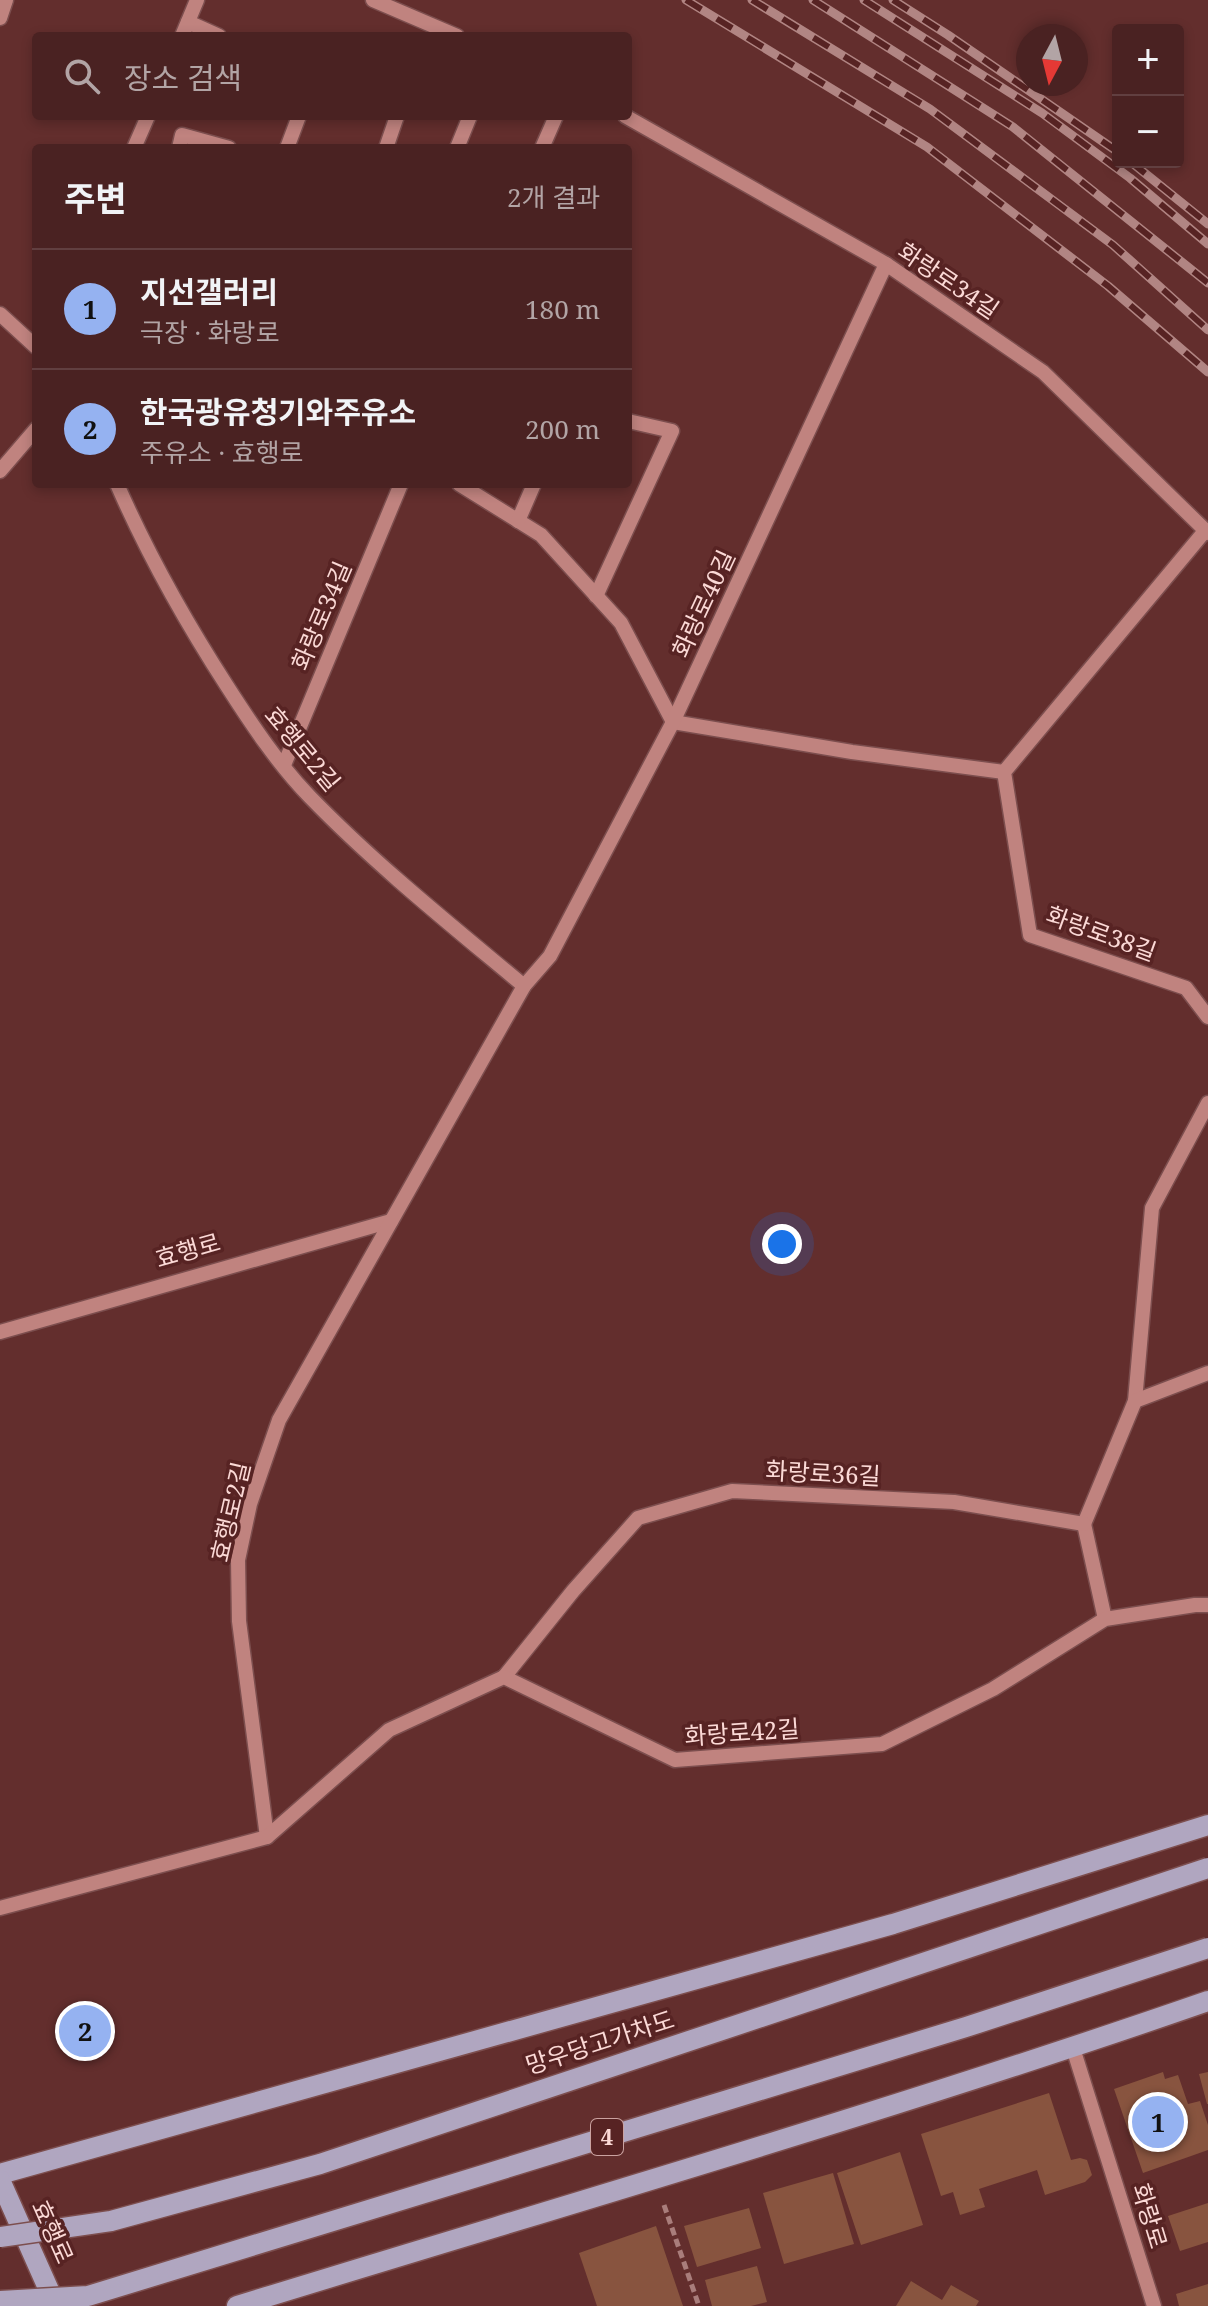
<!DOCTYPE html>
<html lang="ko">
<meta charset="utf-8">
<style>
:root{--surface:#4a2222;--page:#512a2a;--text:#f1f3f6;--muted:#b2a4a5;--line:#613f40;--accent:#95b2f1}
body{margin:0;font-family:"Noto Serif","Noto Sans KR",serif;background:var(--page);color:var(--text)}
.controls{position:absolute;right:24px;top:24px;display:grid;overflow:hidden;border-radius:8px;box-shadow:0 4px 12px #0003}
.controls button{width:72px;height:72px;display:grid;place-items:center;padding:0;border:0;border-bottom:2px solid var(--line);background:var(--surface);color:var(--text);font:40px sans-serif}
.compass{position:absolute;left:1016px;top:24px;width:72px;height:72px;border-radius:50%;background:var(--surface);box-shadow:0 4px 12px #0003;rotate:187deg}
.you{position:absolute;left:782px;top:1244px;width:28px;height:28px;margin:-20px;border:6px solid #fff;border-radius:50%;background:#1a73e8;box-shadow:0 0 0 12px #1a73e833}
.badge{display:grid;place-items:center;width:52px;height:52px;border-radius:50%;background:var(--accent);color:#111;font-size:26px;font-weight:700}
.pin{position:absolute;translate:-50% -50%;border:4px solid #fff;box-shadow:0 2px 8px #0006}
.list{margin:0;padding:0;list-style:none}
h2{display:flex;justify-content:space-between;align-items:center;height:104px;margin:0;padding:0 32px;font-size:34px}
h2 small{font-size:26px;font-weight:400;color:var(--muted)}
.list li{display:grid;grid-template-columns:52px 1fr auto;gap:24px;align-items:center;box-sizing:border-box;height:120px;padding:0 32px;border-top:2px solid var(--line)}
.list b{display:block;font-size:30px;white-space:nowrap}
.list p{margin:0;font-size:26px;white-space:nowrap;color:var(--muted)}
.list em{font-size:26px;font-style:normal;color:var(--muted)}
.icon{flex:none;width:44px;height:44px;fill:none;stroke:currentColor;stroke-width:2;stroke-linecap:round;stroke-linejoin:round}
.map{position:relative;flex:none;width:1208px;height:2306px;overflow:hidden}
.search{position:absolute;background:var(--surface);box-shadow:0 4px 12px #0003;left:32px;top:32px;width:600px;height:88px;display:flex;align-items:center;gap:20px;box-sizing:border-box;padding:0 28px;border-radius:8px;color:var(--muted);font-size:30px}
.panel{position:absolute;background:var(--surface);box-shadow:0 4px 12px #0003;left:32px;top:144px;width:600px;height:344px;border-radius:8px}
.map>svg:first-child{display:block}
</style>
<div class="map">
<svg width="1208" height="2306" viewBox="0 0 1208 2306">
<rect width="100%" height="100%" fill="#632e2d"/>
<g fill="#88543f">
<path d="M1163 2072 1165 2079 1178 2075 1188 2104 1200 2101 1208 2125V2150L1143 2173 1114 2089Z"/>
<path d="M1208 2072V2104H1207L1199 2074Z"/>
<path d="M1049 2093 1071 2160 1080 2158 1087 2160 1092 2175 1085 2182 1045 2195 1037 2170 979 2189 985 2207 960 2215 953 2192 941 2196 921 2134Z"/>
<path d="M900 2152 923 2225 861 2245 837 2173Z"/>
<path d="M833 2173 854 2244 784 2264 763 2193Z"/>
<path d="M1208 2203V2242L1180 2251 1168 2216Z"/>
<path d="M749 2208 761 2248 697 2267 684 2226Z"/>
<path d="M656 2226 683 2306H597L579 2253Z"/>
<path d="M757 2266 767 2302 751 2306H712L705 2280Z"/>
<path d="M911 2281 942 2300 951 2285 979 2301 976 2306H896Z"/>
<path d="M1208 2284V2306H1179L1176 2294Z"/>
</g>
<g fill="none" stroke-linecap="round" stroke-linejoin="round">
<g stroke="#7c4e4e" stroke-width="17">
<g id="minor">
<path d="M373 0 457 36"/>
<path d="M0 18 6 0"/>
<path d="M188 22 219 36"/>
<path d="M182 36 197 0"/>
<path d="M625 116 886 264 1043 372 1208 533"/>
<path d="M134 148 148 116"/>
<path d="M179 148 182 135 229 148"/>
<path d="M287 148 299 116"/>
<path d="M386 148 397 116"/>
<path d="M457 148 470 116"/>
<path d="M542 148 556 116"/>
<path d="M0 314 36 347"/>
<path d="M0 471 36 429"/>
<path d="M117 484C148 555 185 621 227 686 252 725 278 764 310 797 376 865 451 925 524 986"/>
<path d="M459 484 541 535 621 623 673 722 852 752 1004 772"/>
<path d="M518 521 534 484"/>
<path d="M1205 531 1004 772 1030 935 1186 988 1208 1017"/>
<path d="M596 596 672 431 628 421"/>
<path d="M284 765 401 484"/>
<path d="M0 1332 391 1221"/>
<path d="M1135 1401 1152 1208 1208 1103"/>
<path d="M1084 1524 1135 1401 1208 1373"/>
<path d="M1084 1524 1105 1619"/>
<path d="M504 1677 573 1591 638 1518 732 1491 954 1502 1084 1524"/>
<path d="M267 1837 239 1621 238 1560 250 1504 279 1420 524 986 550 956 673 722 886 264"/>
<path d="M0 1908 267 1837 389 1730 504 1677 675 1760 882 1744 993 1689 1105 1619 1195 1605H1208"/>
<path d="M1073 2048 1154 2306"/>
</g>
</g>
<g stroke="#7c4e4e" stroke-width="23">
<g id="major">
<path d="M0 2174 893 1924 1208 1825"/>
<path d="M0 2180 56 2306"/>
<path d="M237 2306C561 2206 888 2112 1208 2001"/>
</g>
</g>
<path stroke="#a97d7b" stroke-width="5" stroke-dasharray="8 4" stroke-linecap="butt" d="M664 2205 699 2306"/>
<use href="#minor" stroke="#c0837f" stroke-width="14"/>
<use href="#major" stroke="#b0a6c0" stroke-width="20"/>
<g stroke="#b18583" stroke-width="9">
<g id="rail">
<path d="M686 0 927 147 1108 286 1208 372"/>
<path d="M752 0 930 109 1113 245 1208 330"/>
<path d="M813 0 1013 127 1208 283"/>
<path d="M864 0 1042 113 1130 178 1208 244"/>
<path d="M893 0 948 35 1118 152"/>
<path d="M1131 162 1208 224"/>
</g>
</g>
<use href="#rail" stroke="#572323" stroke-width="6" stroke-dasharray="18" stroke-linecap="butt"/>
<g stroke="#7c4e4e" stroke-width="23" stroke-linecap="butt">
<g id="major-bridge">
<path d="M0 2237 111 2221 320 2164 1208 1868"/>
<path d="M0 2301 88 2296 966 2027 1208 1948"/>
</g>
</g>
<use href="#major-bridge" stroke="#b0a6c0" stroke-width="20"/>
</g>
<g text-anchor="middle" stroke-width="7" stroke-linejoin="round" paint-order="stroke">
<rect fill="#572323" stroke="#caa2a0" stroke-width="2" x="591" y="2119" width="32" height="36" rx="6"/>
<g font-size="22" font-weight="bold" fill="#fbd9d6">
<text x="607" y="2145">4</text>
</g>
<g font-size="24" fill="#fbd9d6" stroke="#572323">
<text transform="translate(948 281) rotate(34)" y="8">화랑로34길</text>
<text transform="translate(704 604) rotate(-65)" y="8">화랑로40길</text>
<text transform="translate(322 616) rotate(-67)" y="8">화랑로34길</text>
<text transform="translate(302 749) rotate(50)" y="8">효행로2길</text>
<text transform="translate(1101 934) rotate(20)" y="8">화랑로38길</text>
<text transform="translate(188 1251) rotate(-16)" y="8">효행로</text>
<text transform="translate(823 1474) rotate(3)" y="8">화랑로36길</text>
<text transform="translate(231 1512) rotate(-77)" y="8">효행로2길</text>
<text transform="translate(742 1733) rotate(-4)" y="8">화랑로42길</text>
<text transform="translate(600 2043) rotate(-18)" y="8">망우당고가차도</text>
<text transform="translate(1149 2216) rotate(73)" y="8">화랑로</text>
<text transform="translate(52 2232) rotate(66)" y="8">효행로</text>
</g>
</g>
</svg>
<div class="controls">
<button>+</button>
<button>−</button>
</div>
<svg class="compass" viewBox="-18 -18 36 36"><path d="M0-13l5 13h-10z" fill="#e53935"/><path d="M0 13l5-13h-10z" fill="#b2a4a5"/></svg>
<div class="you"></div>
<div class="pin badge" style="left:1158px;top:2122px">1</div>
<div class="pin badge" style="left:85px;top:2031px">2</div>
<div class="search"><svg class="icon" aria-label="search" viewBox="0 0 24 24"><circle cx="10" cy="10" r="6"/><path d="M15 15l6 6"/></svg>장소 검색</div>
<section class="panel">
<h2>주변<small>2개 결과</small></h2>
<ul class="list">
<li><span class="badge">1</span><div><b>지선갤러리</b><p>극장 · 화랑로</p></div><em>180 m</em></li>
<li><span class="badge">2</span><div><b>한국광유청기와주유소</b><p>주유소 · 효행로</p></div><em>200 m</em></li>
</ul>
</section>
</div>
